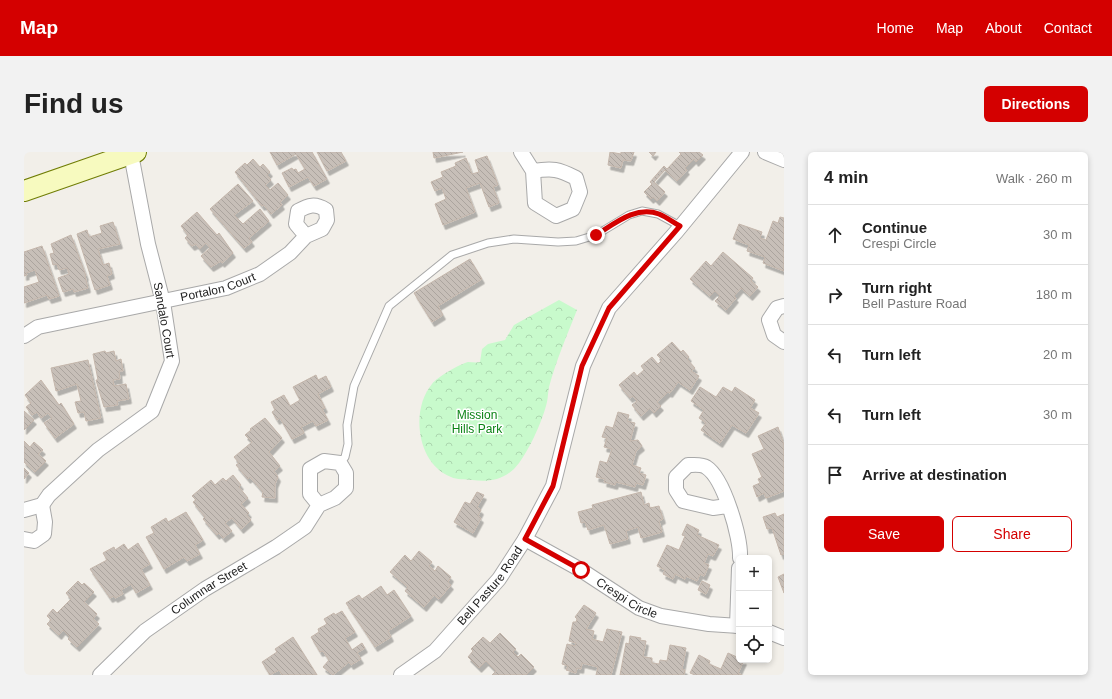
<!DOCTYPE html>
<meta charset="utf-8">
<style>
:root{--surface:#fff;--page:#f2f2f2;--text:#222;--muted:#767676;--line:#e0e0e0;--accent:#d40000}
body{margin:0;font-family:Helvetica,sans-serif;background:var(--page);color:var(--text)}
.controls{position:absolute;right:12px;bottom:12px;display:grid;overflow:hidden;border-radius:6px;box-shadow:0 2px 6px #0003}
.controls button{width:36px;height:36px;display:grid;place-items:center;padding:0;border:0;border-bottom:1px solid var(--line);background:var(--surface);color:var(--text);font:20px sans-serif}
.stop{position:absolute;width:12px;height:12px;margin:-9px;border:3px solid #d40000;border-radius:50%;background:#fff}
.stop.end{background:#d40000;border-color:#fff;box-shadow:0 1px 4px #0008}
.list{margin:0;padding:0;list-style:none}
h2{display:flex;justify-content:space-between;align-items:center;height:52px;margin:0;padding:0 16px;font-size:17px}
h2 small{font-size:13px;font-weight:400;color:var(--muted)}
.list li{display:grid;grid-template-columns:26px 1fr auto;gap:12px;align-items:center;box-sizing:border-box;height:60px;padding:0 16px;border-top:1px solid var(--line)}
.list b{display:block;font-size:15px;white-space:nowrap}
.list p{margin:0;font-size:13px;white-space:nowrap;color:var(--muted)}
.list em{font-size:13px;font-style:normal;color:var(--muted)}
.actions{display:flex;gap:8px;padding:12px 16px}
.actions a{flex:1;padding:9px 0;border:1px solid var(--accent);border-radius:6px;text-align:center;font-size:14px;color:var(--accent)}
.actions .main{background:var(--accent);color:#fff}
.icon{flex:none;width:22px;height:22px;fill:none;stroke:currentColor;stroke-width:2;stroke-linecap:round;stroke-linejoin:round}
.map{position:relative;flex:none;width:760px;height:523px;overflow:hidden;border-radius:6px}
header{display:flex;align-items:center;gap:24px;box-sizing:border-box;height:56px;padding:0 20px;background:var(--accent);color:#fff}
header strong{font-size:19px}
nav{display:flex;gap:22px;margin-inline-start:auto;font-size:14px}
.intro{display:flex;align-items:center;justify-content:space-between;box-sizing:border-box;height:96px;padding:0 24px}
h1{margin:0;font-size:28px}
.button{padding:10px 18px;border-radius:6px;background:var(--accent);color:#fff;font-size:14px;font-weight:700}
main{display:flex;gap:24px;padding:0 24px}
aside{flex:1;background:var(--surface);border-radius:6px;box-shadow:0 2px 6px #0003}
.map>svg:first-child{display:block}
</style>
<header>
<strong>Map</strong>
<nav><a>Home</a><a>Map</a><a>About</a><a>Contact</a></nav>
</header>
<div class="intro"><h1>Find us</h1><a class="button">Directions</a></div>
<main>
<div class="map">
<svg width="760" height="523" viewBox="0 0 760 523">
<defs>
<pattern id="park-crowns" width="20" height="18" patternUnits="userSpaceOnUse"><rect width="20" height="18" fill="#c8facc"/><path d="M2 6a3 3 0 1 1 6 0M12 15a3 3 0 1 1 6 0" fill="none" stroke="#acd6af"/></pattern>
<pattern id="building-back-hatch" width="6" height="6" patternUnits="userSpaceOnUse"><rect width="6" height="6" fill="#c7bfb8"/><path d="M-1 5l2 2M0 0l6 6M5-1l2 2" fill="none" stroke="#aba49e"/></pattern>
<filter id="shadow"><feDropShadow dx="2.5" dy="4.5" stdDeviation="0" flood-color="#0004"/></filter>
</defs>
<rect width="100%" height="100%" fill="#f2efe9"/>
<path fill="url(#park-crowns)" d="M535 148 553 158C543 183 532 209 525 235 524 240 524 245 523 250 519 268 503 304 490 317 477 329 463 330 448 328 441 327 433 328 427 325 393 312 386 258 408 232 413 225 436 212 444 210 448 210 452 211 456 210L458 197 464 192 481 188 490 173Z"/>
<g fill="url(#building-back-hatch)" stroke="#c4b6ab" filter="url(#shadow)">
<path d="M246 0H288L303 27 290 34 284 25 265 35 258 21 268 16 269 18 272 17 274 21 281 17 272 2 253 13Z"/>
<path d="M293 0H317L322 9 303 19Z"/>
<path d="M409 0H439L410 6Z"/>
<path d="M586 0 597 2V0H610L607 9 599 8 597 16 584 13Z"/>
<path d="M625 0H632L629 4Z"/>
<path d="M655 0H675L679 3 672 10 670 7 661 16 663 18 653 29 641 18 630 30 641 40 633 49 629 45 627 47 620 40 628 32 626 30 640 14 643 17 657 2Z"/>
<path d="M463 4 474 33 469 35 475 51 465 55 456 31 442 36 451 60 419 73 411 52 422 47 418 36 411 39 407 30 419 25 417 20 432 14 431 11 442 6 448 22 455 20 451 8Z"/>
<path d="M229 7 236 15 239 12 246 20 243 23 247 28 241 33 246 38 254 31 264 43 256 50 258 53 247 62 240 53 238 54 211 20 221 11 223 13Z"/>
<path d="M214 32 229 49 210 63 219 72 236 57 245 69 225 86 228 90 220 96 186 57Z"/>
<path d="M173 60 193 83 195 81 209 101 198 111 197 109 187 115 177 104 186 96 182 91 176 97 172 92 168 94 161 86 164 83 157 74Z"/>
<path d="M756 65 760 66V119L739 111 741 105 723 99 725 93 709 87 715 72 738 80 736 86 742 88 749 69 754 71Z"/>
<path d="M89 70 96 92 74 97 79 113 85 111 88 122 83 124 86 133 71 138 53 82 63 78 65 85 78 81 76 74Z"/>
<path d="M47 83 62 124H61L64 136 50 140 49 137 39 140 34 126 45 122 43 116 35 118 33 112 29 113 26 102 30 101 27 92Z"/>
<path d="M18 94 35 144 25 147 23 143 0 151V135L15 130 11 118 2 121 3 123 0 124V100Z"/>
<path d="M699 100 729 126 727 129 734 135 726 144 717 136 710 144 712 146 702 158 691 149 696 144 691 139 686 144 666 127 682 109 687 114Z"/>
<path d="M446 107 458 127 414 154 419 163 408 170 390 141Z"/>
<path d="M648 190 657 200 659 198 665 205 663 207 671 216 667 219 675 224 666 238 654 230 646 241 644 240 633 250 637 254 630 261 626 256 617 264 608 253 613 249 609 244 606 246 595 233 610 220 613 224 620 218 617 214 628 205 634 212 638 208 633 203Z"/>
<path d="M81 199 82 201 90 199 92 209 97 207 99 219H95L96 227 89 228 90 234 102 232 105 247 93 249 94 253 80 255 72 228H74L69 202Z"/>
<path d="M64 208 77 266 62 269 60 260 54 261 51 250 57 249 53 232 32 239 27 216Z"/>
<path d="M292 223 294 228 302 224 307 235 294 242 301 256 298 257 304 268 292 274 289 269 277 275 280 281 268 287 256 266 253 268 248 260 251 258 247 250 260 243 266 254 276 248 269 235Z"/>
<path d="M17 228 35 253 37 251 50 272 31 286 20 271 28 266 24 261 17 266 13 260 8 263 2 255 7 251 1 243Z"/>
<path d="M676 235 692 245 699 235 708 240 711 235 731 248 726 256 735 261 722 281 708 273 696 291 677 278 682 271 675 266 680 258 667 249Z"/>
<path d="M0 259 10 268 0 278Z"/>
<path d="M594 260 605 263 603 269 611 271 606 289 614 288 618 294 612 299 608 313 617 316 615 321 622 323 619 333 612 331 611 335 592 330 591 333 580 330 581 327 572 325 576 309 583 311 588 297 580 295 583 286 578 285 582 274 589 276Z"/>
<path d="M241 266 258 286 245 300 256 314 250 319 254 325 251 332V346L238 345 239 340 226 325 224 327 212 313 215 311 210 305 228 290 221 283 227 278 226 277Z"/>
<path d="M754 275 760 293V339L742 346 740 341 733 345 729 334 736 331 734 327 738 325 728 302 740 297 734 284Z"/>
<path d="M0 289 6 295 10 290 19 298 14 302 22 309 11 320 0 310Z"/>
<path d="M0 316 5 321 0 327Z"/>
<path d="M209 323 217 333 215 335 224 346 217 352 225 361 223 363 227 368 217 377 208 366 201 371 208 379 199 386 195 381 193 383 179 367 181 365 169 350 172 348 168 344 187 328 191 333 199 326 202 329Z"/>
<path d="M453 340 460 343 453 355 457 358 454 364 457 366 449 381 430 370 441 350 446 352Z"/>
<path d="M617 340 620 353 625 351 626 356 635 354 639 367 635 369 638 380 617 386 614 375 602 379 604 387 586 392 580 373 564 378 561 370 557 371 554 360 569 356 568 353Z"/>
<path d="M162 360 179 388 171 393 176 402 163 409 160 405 140 417 122 385 130 381 127 375 142 366 144 370Z"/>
<path d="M751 361 753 365 760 362V402L757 403 748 376 743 377 739 365Z"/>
<path d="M663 372 675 378 673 383 695 393 689 404 684 402 680 411 685 413 680 424 676 422 673 429 662 424 661 427 651 422 649 427 639 422 641 418 633 414 643 393 655 398 661 384 658 383Z"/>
<path d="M114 391 126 412 117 417 126 433 112 441 107 432 97 438 99 442 91 446 90 444 86 446 66 417 83 408 79 401 90 395 91 398 100 392 104 398Z"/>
<path d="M395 399 408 410 405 414 411 419 414 414 427 425 424 430 427 433 415 447 410 443 400 455 381 439 384 435 366 420 381 403 387 409Z"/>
<path d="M760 422V441L754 425Z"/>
<path d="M54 429 58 433 60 431 70 440 60 450 73 462 69 467 75 472 53 495 44 487 46 485 39 478 35 483 23 472 27 468 23 464 29 457 33 461 47 447 42 441Z"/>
<path d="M678 429 686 433 682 442 674 438Z"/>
<path d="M357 434 363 443 370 438 387 464 364 479 367 485 351 495 322 451 335 443 338 447Z"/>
<path d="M560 453 572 461 562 477 570 479 568 487 579 490 583 477 598 480 587 523H572L574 515 558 511 557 517 553 516 552 521 542 518 544 514 538 512 543 492 551 494 552 491 545 489 549 470H552L553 467 551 465Z"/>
<path d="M318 459 331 480 321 486 328 498 338 491 341 496 333 501 337 507 327 513 325 510 309 523 299 515 305 508 299 499 296 500 287 485 295 480 294 477 303 472 300 467 310 461 311 463Z"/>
<path d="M476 481 492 497 489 500 494 505 497 502 510 515 502 523H468L472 519 462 509 455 516 444 505 449 499 447 497 459 485 466 491Z"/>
<path d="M606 484 617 486 616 488 622 489 619 505 628 506V511L635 512 636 508 643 509 646 493 662 496 658 517 661 518 660 523H596L602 491 605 492Z"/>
<path d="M269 485 293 523H258L255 518 246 523 238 510 253 500 251 497Z"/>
<path d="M704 501 715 506V508H720L714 521 718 523H671L666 521 675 503 686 509 685 512 697 517Z"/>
</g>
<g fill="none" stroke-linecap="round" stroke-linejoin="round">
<g stroke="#a9a9a9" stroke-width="9">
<path id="lane" d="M316 311 321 305 324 292 323 273 330 234 365 154 428 103 464 91 490 87 534 90 552 89 572 83 605 63 618 59 634 62 656 74"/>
</g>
<g stroke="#a9a9a9" stroke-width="16">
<g id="street">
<path d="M497 0 509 19 511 51 532 64 549 57 556 40 552 26C534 17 529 16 509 19"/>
<path d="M741 0 760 8"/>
<path d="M760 154 753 156 745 168 750 183 760 190"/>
<path id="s1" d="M0 184 14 175 202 136 236 122 266 101 282 84 298 77 303 68 302 58C291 51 285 53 274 59L272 72 282 84"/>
<path d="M703 354 689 356 659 349 652 338V325L664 313C670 313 678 312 682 315 700 326 717 386 716 406"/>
<path d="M0 358 18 353 25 343 74 298 128 259 148 209 139 150 124 92 107 2"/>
<path d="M0 387 10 389 20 382 21 370 18 353"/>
<path id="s2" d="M501 387 557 418 615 456 637 464 685 472 715 474"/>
<path d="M713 474 715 416"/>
<path d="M745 480 760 486"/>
<path id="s3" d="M76 523 121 479 181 437 252 395 281 375 295 353 311 346 322 336V321L316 311 300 309 286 317V342L295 353"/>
<path id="s4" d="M377 523 411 499 475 427 501 387 529 334 559 214 585 156 653 79 718 0"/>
</g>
</g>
<g stroke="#707d05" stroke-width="22">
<path id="secondary" d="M0 39 112 0"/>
</g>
<use href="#lane" stroke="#fff" stroke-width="7"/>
<use href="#street" stroke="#fff" stroke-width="14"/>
<use href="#secondary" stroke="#f7fabf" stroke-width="20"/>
</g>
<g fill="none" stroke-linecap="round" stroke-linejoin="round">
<path stroke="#d40000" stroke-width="5" d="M557 418 501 387 529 334 558 214 585 156 656 74C649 70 642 65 635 62 612 53 590 72 572 83"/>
</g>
<g text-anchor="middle" stroke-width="3" stroke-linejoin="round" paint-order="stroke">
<g font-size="12" fill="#222" stroke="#fff">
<text dy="4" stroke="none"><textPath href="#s1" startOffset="201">Portalon Court</textPath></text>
<text transform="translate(140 168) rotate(80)" y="4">Sandalo Court</text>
<text dy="4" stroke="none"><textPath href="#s4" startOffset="127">Bell Pasture Road</textPath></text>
<text dy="4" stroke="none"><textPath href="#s3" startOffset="140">Columnar Street</textPath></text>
<text dy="4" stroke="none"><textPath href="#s2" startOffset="118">Crespi Circle</textPath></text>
</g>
<g font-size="12" fill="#0c8416" stroke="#fff">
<text x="453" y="267">Mission<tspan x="453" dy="14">Hills Park</tspan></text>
</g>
</g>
</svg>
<div class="controls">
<button>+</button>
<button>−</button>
<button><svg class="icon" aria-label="locate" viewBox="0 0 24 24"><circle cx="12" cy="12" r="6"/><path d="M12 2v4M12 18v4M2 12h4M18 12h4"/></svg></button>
</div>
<div class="stop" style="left:557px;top:418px"></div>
<div class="stop end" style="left:572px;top:83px"></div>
</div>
<aside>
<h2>4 min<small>Walk · 260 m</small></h2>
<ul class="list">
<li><svg class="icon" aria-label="ahead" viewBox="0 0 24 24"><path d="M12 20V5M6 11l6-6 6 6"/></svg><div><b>Continue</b><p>Crespi Circle</p></div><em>30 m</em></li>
<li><svg class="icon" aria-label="right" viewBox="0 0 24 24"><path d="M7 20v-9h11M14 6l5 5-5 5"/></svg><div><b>Turn right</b><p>Bell Pasture Road</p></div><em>180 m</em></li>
<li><svg class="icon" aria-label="left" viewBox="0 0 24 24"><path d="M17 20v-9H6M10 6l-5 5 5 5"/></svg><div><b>Turn left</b></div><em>20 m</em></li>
<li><svg class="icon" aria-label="left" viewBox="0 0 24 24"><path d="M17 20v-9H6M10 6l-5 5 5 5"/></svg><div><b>Turn left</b></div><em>30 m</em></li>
<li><svg class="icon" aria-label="arrive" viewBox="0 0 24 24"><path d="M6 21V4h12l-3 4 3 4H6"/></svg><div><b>Arrive at destination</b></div></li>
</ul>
<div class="actions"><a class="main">Save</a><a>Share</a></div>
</aside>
</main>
